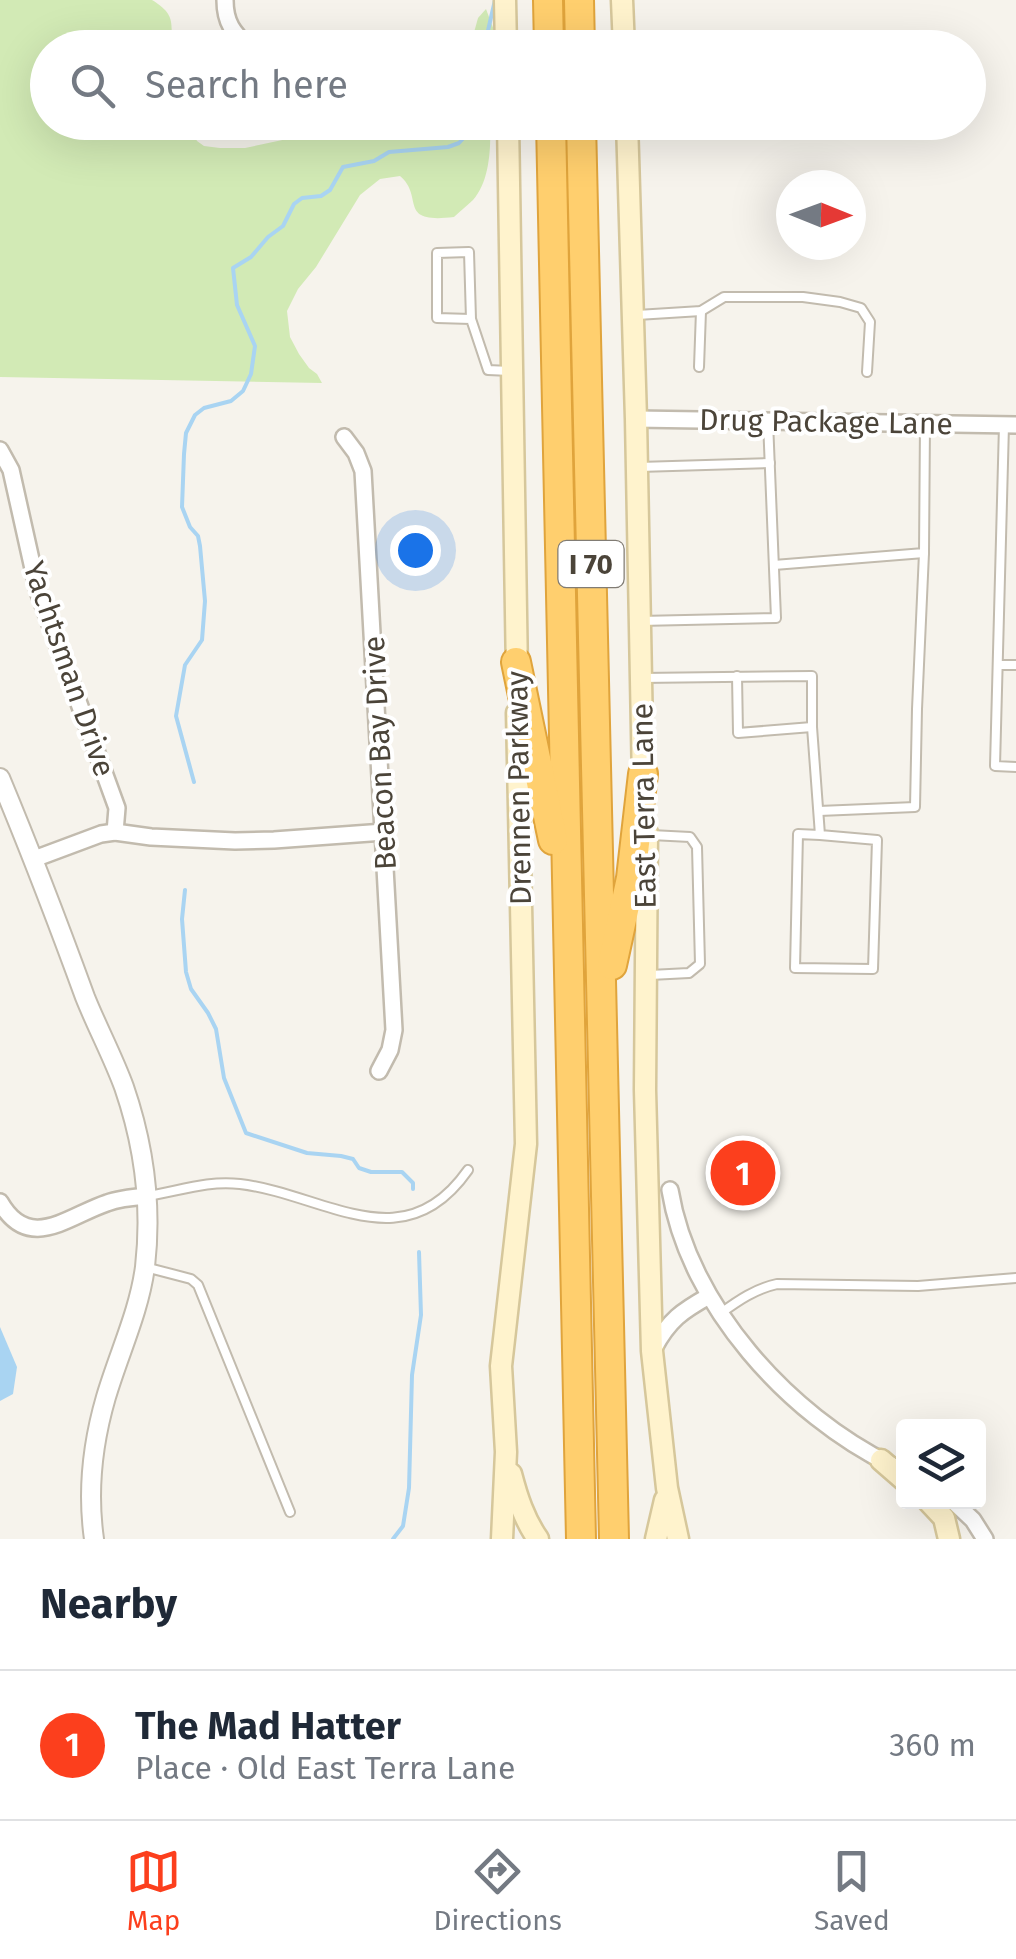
<!DOCTYPE html>
<meta charset="utf-8">
<style>
:root{--surface:#fff;--page:#f2f2f3;--text:#1f2937;--muted:#747a83;--line:#e0e1e3;--accent:#fc3f1d}
body{margin:0;font-family:"Fira Sans",sans-serif;background:var(--page);color:var(--text)}
.controls{position:absolute;right:30px;bottom:30px;display:grid;overflow:hidden;border-radius:10px;box-shadow:0 10px 40px #0002}
.controls button{width:90px;height:90px;display:grid;place-items:center;padding:0;border:0;border-bottom:2px solid var(--line);background:var(--surface);color:var(--text);font:50px sans-serif}
.compass{position:absolute;left:776px;top:170px;width:90px;height:90px;border-radius:50%;background:var(--surface);box-shadow:0 10px 40px #0002;rotate:91deg}
.you{position:absolute;left:415px;top:550px;width:35px;height:35px;margin:-25px;border:8px solid #fff;border-radius:50%;background:#1a73e8;box-shadow:0 0 0 15px #1a73e833}
.badge{display:grid;place-items:center;width:65px;height:65px;border-radius:50%;background:var(--accent);color:#fff;font-size:32px;font-weight:700}
.pin{position:absolute;translate:-50% -50%;border:5px solid #fff;box-shadow:0 2px 10px #0006}
.list{margin:0;padding:0;list-style:none}
h2{display:flex;justify-content:space-between;align-items:center;height:130px;margin:0;padding:0 40px;font-size:42px}
h2 small{font-size:32px;font-weight:400;color:var(--muted)}
.list li{display:grid;grid-template-columns:65px 1fr auto;gap:30px;align-items:center;box-sizing:border-box;height:150px;padding:0 40px;border-top:2px solid var(--line)}
.list b{display:block;font-size:38px;white-space:nowrap}
.list p{margin:0;font-size:32px;white-space:nowrap;color:var(--muted)}
.list em{font-size:32px;font-style:normal;color:var(--muted)}
.icon{flex:none;width:55px;height:55px;fill:none;stroke:currentColor;stroke-width:2;stroke-linecap:round;stroke-linejoin:round}
.map{position:relative;flex:none;width:1016px;height:1539px;overflow:hidden}
.search{position:absolute;background:var(--surface);box-shadow:0 10px 40px #0002;left:30px;right:30px;top:30px;height:110px;display:flex;align-items:center;gap:25px;box-sizing:border-box;padding:0 35px;border-radius:55px;color:var(--muted);font-size:38px}
.sheet{height:280px;background:var(--surface)}
nav{display:flex;justify-content:space-around;align-items:center;box-sizing:border-box;height:140px;border-top:2px solid var(--line);background:var(--surface);font-size:28px;color:var(--muted)}
nav a{display:grid;justify-items:center;gap:5px}
nav .on{color:var(--accent)}
.map>svg:first-child{display:block}
</style>
<div class="map">
<svg width="1016" height="1539" viewBox="0 0 1016 1539">
<rect width="100%" height="100%" fill="#f6f3ec"/>
<g fill="#d2eab5">
<path d="M0 0H152C175 14 172 22 171 47L48 48V122L188 123 197 141 204 146 220 148H245L306 135 335 132H428L452 123H490C491 147 490 181 473 200 467 206 460 211 454 217 396 224 425 197 400 176L380 179 360 195 316 267 298 289 287 311 290 337 299 354 309 368 317 374 322 383 0 377Z"/>
<path d="M486 9 495 33V47H470L478 18Z"/>
</g>
<path fill="#a9d4f2" d="M0 1327 17 1367 13 1394 0 1401Z"/>
<g fill="none" stroke-linecap="round" stroke-linejoin="round">
<g stroke="#a9d4f2" stroke-width="4">
<path d="M484 48 495 0"/>
<path d="M194 782 176 716 185 665 202 640 205 601 200 546 198 536 190 527 182 507 184 454 186 433 195 415 204 408 231 401 243 391 251 374 255 346 237 305 233 268 251 257 268 237 283 226 294 204 302 198 321 196 330 190 343 167 374 161 389 152 448 147 459 143 471 130 474 122"/>
<path d="M185 890 182 919 186 972 191 989 208 1013 216 1029 224 1078 246 1133 307 1153 341 1156 353 1159 359 1168 371 1172H402L413 1183V1189"/>
<path d="M393 1539 403 1526 409 1488 412 1375 421 1315 419 1252"/>
</g>
<g stroke="#c2bbae" stroke-width="12">
<g id="service">
<path d="M637 315 701 311 724 297H803L840 302 861 308 870 322 867 372"/>
<path d="M471 319 437 318V253L469 252 471 319 488 370 512 371"/>
<path d="M699 367 701 311"/>
<path d="M1004 425 995 766 1016 767"/>
<path d="M639 467 770 463"/>
<path d="M774 565 924 553 925 423"/>
<path d="M640 621 776 618 768 421"/>
<path d="M998 665H1016"/>
<path d="M737 676 738 733 812 727"/>
<path d="M641 678 812 676V727L820 835 798 834 795 968 873 969 877 840 820 835"/>
<path d="M819 811 915 807 917 709 924 553"/>
<path d="M650 975 689 973 700 964 697 847 690 837 651 835"/>
<path d="M148 1196C179 1191 208 1180 240 1184 325 1194 403 1263 468 1170"/>
<path d="M145 1267 191 1279 198 1285 290 1512"/>
<path d="M721 1313C739 1300 755 1289 777 1284L918 1286 1016 1278"/>
</g>
</g>
<g stroke="#c2bbae" stroke-width="20">
<g id="minor">
<path d="M225 0C225 23 233 32 249 48"/>
<path d="M636 419 1016 425"/>
<path d="M344 437 356 453 363 471 394 1030 390 1050 379 1071"/>
<path d="M0 450 11 470 38 591 117 808 115 832"/>
<path d="M34 859 101 834 115 832 151 837 235 841 274 840 384 832"/>
<path d="M670 1190C689 1306 789 1415 891 1465"/>
<path d="M0 1202C29 1253 68 1216 107 1203 120 1198 135 1197 148 1196"/>
<path d="M654 1348C669 1320 682 1311 709 1296"/>
<path d="M954 1502 973 1520 985 1539"/>
</g>
</g>
<g stroke="#c2bbae" stroke-width="22">
<path id="tertiary" d="M0 778C30 850 58 923 85 997 97 1027 113 1057 124 1087 144 1145 152 1206 145 1267 139 1312 119 1353 106 1397 92 1445 87 1490 94 1539"/>
</g>
<g stroke="#d6c79b" stroke-width="25">
<g id="secondary">
<path d="M505 0 506 48"/>
<path d="M622 0 624 48"/>
<path d="M508 122 517 674"/>
<path d="M627 122 636 419 643 784"/>
<path d="M647 833 645 1090 652 1351 667 1488 678 1539"/>
<path d="M881 1460 904 1480"/>
<path d="M511 1474C517 1497 524 1519 538 1539"/>
<path d="M929 1502 944 1518 949 1539"/>
<path d="M502 1539 506 1452 501 1366 526 1144 517 713"/>
<path d="M656 1539 665 1500"/>
</g>
</g>
<g stroke="#e0a43c" stroke-width="32">
<g id="motorway">
<path d="M548 0 549 48"/>
<path d="M579 0 580 48"/>
<path d="M551 122 581 1539"/>
<path d="M581 122 614 1539"/>
<path d="M516 662 553 840"/>
<path d="M612 965 631 878 643 774"/>
</g>
</g>
<use href="#service" stroke="#fff" stroke-width="8"/>
<use href="#minor" stroke="#fff" stroke-width="15"/>
<use href="#tertiary" stroke="#fff" stroke-width="18"/>
<use href="#secondary" stroke="#fff3cd" stroke-width="20"/>
<use href="#motorway" stroke="#ffcf6e" stroke-width="28"/>
</g>
<g text-anchor="middle" stroke-width="8" stroke-linejoin="round" paint-order="stroke">
<rect fill="#fff" stroke="#817c74" stroke-width="2.5" x="558.5" y="541" width="65" height="46" rx="8"/>
<g font-size="28" font-weight="bold" fill="#4b4439">
<text x="591" y="574">I 70</text>
</g>
<g font-size="30" fill="#4b4439" stroke="#fff">
<text transform="translate(826 422) rotate(1)" y="10">Drug Package Lane</text>
<text transform="translate(69 669) rotate(71)" y="10">Yachtsman Drive</text>
<text transform="translate(380 753) rotate(-93)" y="10">Beacon Bay Drive</text>
<text transform="translate(519 788) rotate(-91)" y="10">Drennen Parkway</text>
<text transform="translate(644 806) rotate(-91)" y="10">East Terra Lane</text>
</g>
</g>
</svg>
<div class="controls">
<button><svg class="icon" aria-label="layers" viewBox="0 0 24 24"><path d="M12 4l9 5-9 5-9-5zM3 14l9 5 9-5"/></svg></button>
</div>
<svg class="compass" viewBox="-18 -18 36 36"><path d="M0-13l5 13h-10z" fill="#e53935"/><path d="M0 13l5-13h-10z" fill="#747a83"/></svg>
<div class="you"></div>
<div class="pin badge" style="left:743px;top:1173px">1</div>
<div class="search"><svg class="icon" aria-label="search" viewBox="0 0 24 24"><circle cx="10" cy="10" r="6"/><path d="M15 15l6 6"/></svg>Search here</div>
</div>
<section class="sheet">
<h2>Nearby<small></small></h2>
<ul class="list">
<li><span class="badge">1</span><div><b>The Mad Hatter</b><p>Place · Old East Terra Lane</p></div><em>360 m</em></li>
</ul>
</section>
<nav>
<a class="on"><svg class="icon" aria-label="map" viewBox="0 0 24 24"><path d="M3 6l6-2 6 2 6-2v14l-6 2-6-2-6 2zM9 4v14M15 6v14"/></svg>Map</a>
<a><svg class="icon" aria-label="directions" viewBox="0 0 24 24"><path d="M12 3l9 9-9 9-9-9zM9 14v-3h6M13 9l2 2-2 2"/></svg>Directions</a>
<a><svg class="icon" aria-label="saved" viewBox="0 0 24 24"><path d="M7 4h10v16l-5-4-5 4z"/></svg>Saved</a>
</nav>
